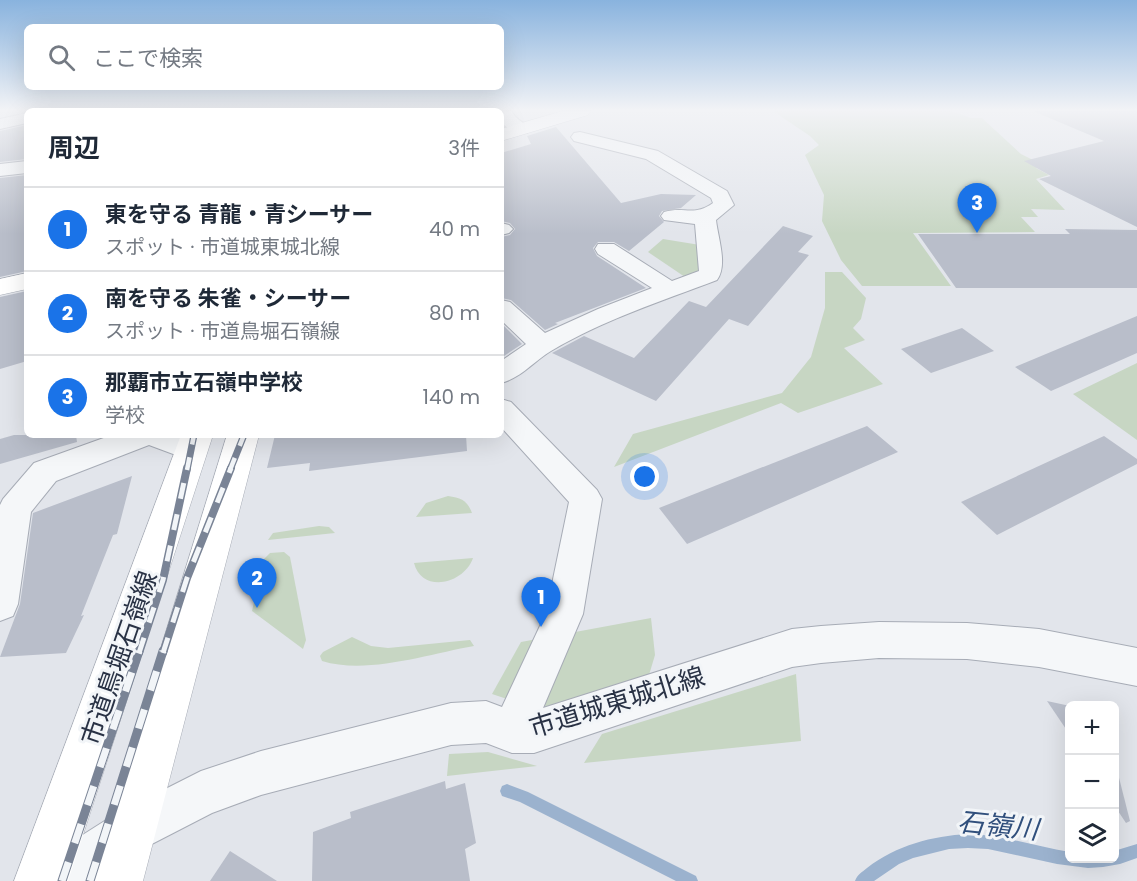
<!DOCTYPE html>
<html lang="ja">
<meta charset="utf-8">
<style>
:root{--surface:#fff;--page:#f2f2f3;--text:#1f2937;--muted:#747a83;--line:#e0e1e3;--accent:#1a73e8}
body{margin:0;font-family:Poppins,"Noto Sans JP",sans-serif;background:var(--page);color:var(--text)}
.controls{position:absolute;right:18px;bottom:18px;display:grid;overflow:hidden;border-radius:9px;box-shadow:0 6px 24px #0002}
.controls button{width:54px;height:54px;display:grid;place-items:center;padding:0;border:0;border-bottom:2px solid var(--line);background:var(--surface);color:var(--text);font:30px sans-serif}
.you{position:absolute;left:645px;top:477px;width:21px;height:21px;margin:-15px;border:4px solid #fff;border-radius:50%;background:#1a73e8;box-shadow:0 0 0 9px #1a73e833}
.badge{display:grid;place-items:center;width:39px;height:39px;border-radius:50%;background:var(--accent);color:#fff;font-size:20px;font-weight:700}
.pin{position:absolute;translate:-50% -50px;filter:drop-shadow(0 2px 3px #0008)}
.pin::after{content:'';position:absolute;top:32px;width:21px;height:18px;background:inherit;clip-path:polygon(0 0,100% 0,50% 100%)}
.list{margin:0;padding:0;list-style:none}
h2{display:flex;justify-content:space-between;align-items:center;height:78px;margin:0;padding:0 24px;font-size:26px}
h2 small{font-size:20px;font-weight:400;color:var(--muted)}
.list li{display:grid;grid-template-columns:39px 1fr auto;gap:18px;align-items:center;box-sizing:border-box;height:84px;padding:0 24px;border-top:2px solid var(--line)}
.list b{display:block;font-size:22px;white-space:nowrap}
.list p{margin:0;font-size:20px;white-space:nowrap;color:var(--muted)}
.list em{font-size:20px;font-style:normal;color:var(--muted)}
.icon{flex:none;width:33px;height:33px;fill:none;stroke:currentColor;stroke-width:2;stroke-linecap:round;stroke-linejoin:round}
.map{position:relative;flex:none;width:1137px;height:881px;overflow:hidden}
.search{position:absolute;background:var(--surface);box-shadow:0 6px 24px #0002;left:24px;top:24px;width:480px;height:66px;display:flex;align-items:center;gap:15px;box-sizing:border-box;padding:0 21px;border-radius:9px;color:var(--muted);font-size:22px}
.panel{position:absolute;background:var(--surface);box-shadow:0 6px 24px #0002;left:24px;top:108px;width:480px;height:330px;border-radius:9px}
.map>svg:first-child{display:block}
</style>
<div class="map">
<svg width="1137" height="881" viewBox="0 0 1137 881">
<rect width="100%" height="100%" fill="#e2e5eb"/>
<g fill="#c7d6c3">
<path d="M773 111H951L971 118H982L1021 154 1041 164 1036 168 1049 175 1036 179 1065 210 1031 209 1038 217H1021L1035 232 913 233 951 286H862L841 260 822 221 824 195 805 155 819 145 810 136Z"/>
<path d="M663 239 700 245 701 272 685 277 648 252Z"/>
<path d="M825 272H842L866 298 861 319 853 328 865 340 844 348 883 384 798 413 781 403 614 467 633 434 782 393 811 357 825 308Z"/>
<path d="M1137 363V440L1073 394Z"/>
<path d="M448 496C461 498 467 500 472 513L416 517 426 503Z"/>
<path d="M319 526 329 527 335 533 268 540 273 533Z"/>
<path d="M284 552 290 557 306 640 303 649 252 611 264 559 270 553Z"/>
<path d="M473 558C464 584 422 594 414 563Z"/>
<path d="M651 618 655 655 649 675 545 712 492 694 521 642Z"/>
<path d="M352 637 371 646 388 648 470 640 474 646C428 654 367 675 322 661L320 656 323 652Z"/>
<path d="M796 674 801 741 584 763 602 734Z"/>
<path d="M488 752 537 766 447 776 449 754Z"/>
</g>
<g fill="none" stroke-linecap="round" stroke-linejoin="round">
<g fill="#9bb2ce" fill-rule="evenodd">
<path d="M507 784 528 792 696 876 698 881H676L520 802 502 796 500 791 502 786Z"/>
<path d="M968 834C1003 835 1035 846 1070 852V858H1114V851L1137 844V858L1120 864 1103 867 1088 868 1057 864 988 849 968 848 949 849 913 858 899 864 874 881H855C857 875 862 872 867 868 897 845 932 836 968 834Z"/>
</g>
</g>
<g fill="#b9beca">
<path d="M1033 111H1137V227L1039 179 1051 176 1024 161 1104 141Z"/>
<path d="M27 125V159L0 162V131Z"/>
<path d="M556 127 621 203 661 194 696 195 681 208 662 211 659 216 664 222 629 251 614 242H598L593 248 597 256 646 288 555 323 558 324 545 330 511 300 501 298V237L510 235 515 229 510 223 501 221V153L531 144 527 136Z"/>
<path d="M27 175V271L0 277V178Z"/>
<path d="M783 226 813 236 798 252 809 255 748 326 729 319 656 401 552 353 584 336 634 358 689 301 706 307Z"/>
<path d="M1065 229 1137 230V288H956L918 234H1070Z"/>
<path d="M27 291V361L0 369V297Z"/>
<path d="M1137 316V353L1051 391 1015 367Z"/>
<path d="M501 323 522 344 501 358Z"/>
<path d="M962 328 994 351 931 373 901 349Z"/>
<path d="M867 426 898 452 687 544 659 508Z"/>
<path d="M14 435H76L77 442 0 464V439Z"/>
<path d="M275 435H466L467 451 309 471 310 463 267 468Z"/>
<path d="M1104 436 1137 459V464L997 535 961 502Z"/>
<path d="M132 476 117 534 113 535 81 616 84 615 66 653 0 657 20 604 33 513Z"/>
<path d="M1047 701 1070 706V735Z"/>
<path d="M1114 758 1130 821 1126 823 1114 805Z"/>
<path d="M445 781 446 789 465 783 476 843 465 849 470 881H312L313 832 351 818 350 812Z"/>
<path d="M230 851 277 881H210Z"/>
</g>
<g fill="none" stroke-linecap="round" stroke-linejoin="round">
<g stroke="#a7acb6" stroke-width="2">
<g id="street">
<path d="M501 111H512C515 120 524 121 529 129L527 133H515L501 123Z"/>
<path d="M27 113V123L0 129V119Z"/>
<path d="M580 132 658 151 727 191 734 205 716 220C718 238 728 265 717 280 662 301 603 320 551 351 534 361 521 378 501 383V361L526 344 501 320V300L510 302 545 333 598 309 652 288 598 254 595 249 598 244H614L672 281 699 271 695 224 664 220 661 216 664 212C685 206 693 217 713 203L711 198 646 159 574 141 571 137 574 133Z"/>
<path d="M27 161V173L0 176V164Z"/>
<path d="M501 223 509 225 513 229 509 233 501 235Z"/>
<path d="M501 399 511 402 597 490 602 499 583 614 543 708 792 629 821 626 879 622 967 623 1039 629 1137 648V686L1039 667 967 659 879 658 821 663 792 667 534 753H512L486 743 451 745 261 795 212 813 146 847 97 881H30L37 864 114 815 201 771 261 751 451 703 486 701 502 707 546 613 569 502 501 427Z"/>
<path d="M112 435H185L203 442 207 450 203 458 192 461 149 445 56 481 31 512 18 604 13 616 0 621V505L3 499 34 463Z"/>
</g>
</g>
<g stroke="#a7acb6" stroke-width="1">
<g id="secondary">
<path d="M563 111H591L588 115 501 141V129Z"/>
<path d="M27 273V289L0 295V279Z"/>
<path d="M181 435H213L68 881H14Z"/>
<path d="M227 435H259L143 881H89Z"/>
</g>
</g>
<use href="#street" fill="#f5f7f9" fill-rule="evenodd"/>
<use href="#secondary" fill="#fff" fill-rule="evenodd"/>
<g stroke="#7a8496" stroke-width="7">
<g id="rail-far2">
<path d="M187 470 194 435"/>
<path d="M230 470 244 435"/>
</g>
</g>
<g stroke="#7a8496" stroke-width="8">
<g id="rail-far1">
<path d="M139 653 163 580 187 468"/>
<path d="M163 653 187 578 231 468"/>
</g>
</g>
<g stroke="#7a8496" stroke-width="9">
<g id="rail">
<path d="M62 881 139 651"/>
<path d="M90 881 163 651"/>
</g>
</g>
<use href="#rail-far2" stroke="#f2f5f8" stroke-width="4.5" stroke-dasharray="13" stroke-linecap="butt"/>
<use href="#rail-far1" stroke="#f2f5f8" stroke-width="5" stroke-dasharray="16" stroke-linecap="butt"/>
<use href="#rail" stroke="#f2f5f8" stroke-width="7" stroke-dasharray="20" stroke-linecap="butt"/>
</g>
<linearGradient id="sky" x2="0" y2="1"><stop stop-color="#89b3de"/><stop offset="0.47" stop-color="#f2f3f6"/><stop offset="1" stop-color="#f2f3f6" stop-opacity="0"/></linearGradient>
<rect width="1137" height="234" fill="url(#sky)"/>
<g text-anchor="middle" stroke-width="6" stroke-linejoin="round" paint-order="stroke">
<g font-size="26" fill="#293245" stroke="#f2f5f8">
<text transform="translate(119 658) rotate(-71)" y="9">市道鳥堀石嶺線</text>
<text transform="translate(617 702) rotate(-17)" y="9">市道城東城北線</text>
</g>
<g font-size="27" font-style="italic" fill="#304f7c" stroke="#f2f5f8">
<text transform="translate(998 826) rotate(6)" y="9">石嶺川</text>
</g>
</g>
</svg>
<div class="controls">
<button>+</button>
<button>−</button>
<button><svg class="icon" aria-label="layers" viewBox="0 0 24 24"><path d="M12 4l9 5-9 5-9-5zM3 14l9 5 9-5"/></svg></button>
</div>
<div class="you"></div>
<div class="pin badge" style="left:541px;top:627px">1</div>
<div class="pin badge" style="left:257px;top:608px">2</div>
<div class="pin badge" style="left:977px;top:233px">3</div>
<div class="search"><svg class="icon" aria-label="search" viewBox="0 0 24 24"><circle cx="10" cy="10" r="6"/><path d="M15 15l6 6"/></svg>ここで検索</div>
<section class="panel">
<h2>周辺<small>3件</small></h2>
<ul class="list">
<li><span class="badge">1</span><div><b>東を守る 青龍・青シーサー</b><p>スポット · 市道城東城北線</p></div><em>40 m</em></li>
<li><span class="badge">2</span><div><b>南を守る 朱雀・シーサー</b><p>スポット · 市道鳥堀石嶺線</p></div><em>80 m</em></li>
<li><span class="badge">3</span><div><b>那覇市立石嶺中学校</b><p>学校</p></div><em>140 m</em></li>
</ul>
</section>
</div>
